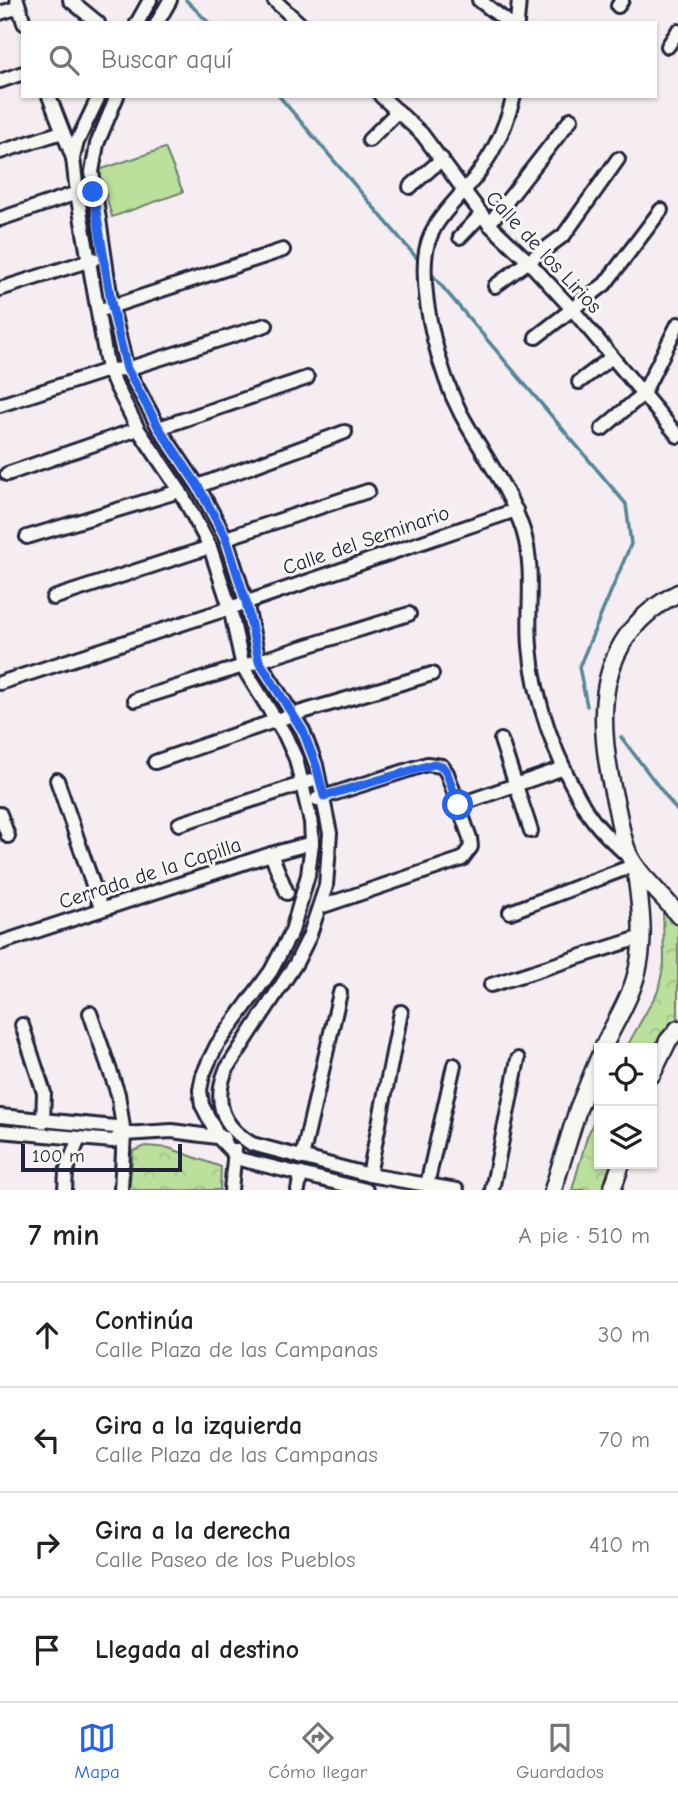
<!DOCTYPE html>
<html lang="es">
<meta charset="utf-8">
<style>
:root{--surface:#fff;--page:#f2f2f2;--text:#222;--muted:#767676;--line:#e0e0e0;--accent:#2563eb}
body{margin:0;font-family:"Comic Neue",sans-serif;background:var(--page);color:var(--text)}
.controls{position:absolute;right:21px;bottom:21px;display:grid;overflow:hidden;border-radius:0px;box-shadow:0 2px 5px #0004}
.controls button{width:63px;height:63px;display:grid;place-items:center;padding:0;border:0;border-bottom:2px solid var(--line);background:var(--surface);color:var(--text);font:35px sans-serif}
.scale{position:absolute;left:21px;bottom:18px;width:161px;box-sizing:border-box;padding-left:7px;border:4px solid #22223b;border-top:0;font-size:19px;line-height:24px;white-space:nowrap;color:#22223b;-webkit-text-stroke:5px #f6f6f2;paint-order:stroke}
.stop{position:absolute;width:21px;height:21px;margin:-16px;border:5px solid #2563eb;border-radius:50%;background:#fff}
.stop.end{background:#2563eb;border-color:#fff;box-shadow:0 2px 7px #0008}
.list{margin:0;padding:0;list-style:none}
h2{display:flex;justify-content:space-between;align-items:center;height:91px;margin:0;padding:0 28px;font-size:30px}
h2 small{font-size:23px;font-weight:400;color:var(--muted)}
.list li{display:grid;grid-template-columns:46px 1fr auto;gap:21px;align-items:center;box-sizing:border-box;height:105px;padding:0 28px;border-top:2px solid var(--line)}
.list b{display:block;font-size:26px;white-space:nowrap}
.list p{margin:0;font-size:23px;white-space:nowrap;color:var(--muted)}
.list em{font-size:23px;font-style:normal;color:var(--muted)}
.icon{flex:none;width:38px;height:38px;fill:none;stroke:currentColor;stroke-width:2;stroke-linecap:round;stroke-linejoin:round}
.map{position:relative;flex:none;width:678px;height:1190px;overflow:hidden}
.search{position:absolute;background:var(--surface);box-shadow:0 2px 5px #0004;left:21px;right:21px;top:21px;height:77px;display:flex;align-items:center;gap:18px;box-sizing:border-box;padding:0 24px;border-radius:0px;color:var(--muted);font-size:26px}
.sheet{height:511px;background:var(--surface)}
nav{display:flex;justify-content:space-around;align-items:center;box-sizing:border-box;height:98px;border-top:2px solid var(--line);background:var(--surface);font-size:19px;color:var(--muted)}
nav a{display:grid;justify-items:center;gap:4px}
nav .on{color:var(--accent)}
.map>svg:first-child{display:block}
</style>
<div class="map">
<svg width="678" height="1190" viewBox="0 0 678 1190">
<defs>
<pattern id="park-crowns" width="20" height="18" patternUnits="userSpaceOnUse" patternTransform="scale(1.75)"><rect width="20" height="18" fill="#bae09b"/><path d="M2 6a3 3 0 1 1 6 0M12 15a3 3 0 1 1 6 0" fill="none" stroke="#a0c086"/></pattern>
</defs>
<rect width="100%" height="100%" fill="#f5edf1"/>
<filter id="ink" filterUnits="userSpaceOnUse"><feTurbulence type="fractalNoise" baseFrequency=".0143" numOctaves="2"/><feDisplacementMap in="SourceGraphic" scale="14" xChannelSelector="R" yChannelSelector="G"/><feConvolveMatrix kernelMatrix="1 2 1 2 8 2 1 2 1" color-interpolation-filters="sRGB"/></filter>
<g filter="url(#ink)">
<path fill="#bae09b" stroke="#6e816b" stroke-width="2" d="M165 148 183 192 112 217 99 170Z"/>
<g fill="url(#park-crowns)" stroke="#6e816b" stroke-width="2">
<path d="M663 908 678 913V1029L652 1083V1048H626L658 991 664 963Z"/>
<path d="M599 1109V1164H624L615 1190H572L587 1137Z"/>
<path d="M146 1146 169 1148 221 1167 220 1190H129L133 1151Z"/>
</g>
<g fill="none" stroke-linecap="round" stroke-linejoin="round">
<g stroke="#568597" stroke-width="3.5">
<path d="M186 0 209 23"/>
<path d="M279 96 421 263"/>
<path d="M429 271 626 504 631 544 579 667 587 706"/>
<path d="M621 737 678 812"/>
</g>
<g stroke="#22223b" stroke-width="18">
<g id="minor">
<path d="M17 0 24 23"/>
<path d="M70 0 98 23"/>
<path d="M274 0 299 23"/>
<path d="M479 0 509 23"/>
<path d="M618 6 622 0"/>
<path d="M0 13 19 7"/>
<path d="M137 23 150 0"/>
<path d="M157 23 170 0"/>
<path d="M517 23 519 0"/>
<path d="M668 46 678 31"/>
<path d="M0 81 23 73"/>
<path d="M49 96 73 158"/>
<path d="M99 96 77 142 73 158 77 193 108 370 138 429 180 491 210 547 230 608 243 667 285 735 296 759 311 822 312 843 308 875 292 931 271 971 217 1045 209 1061 203 1075 200 1090 202 1105 219 1138 239 1159 366 1190"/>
<path d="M117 96 97 144 92 172 112 307 127 369 159 428 198 486 226 538 246 602 259 661 303 731 316 765 330 833 326 886 309 937 296 963 226 1070C213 1102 222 1126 252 1144L369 1175 457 1190"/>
<path d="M381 96 422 134 489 224 528 261 573 310 678 436"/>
<path d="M514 96C507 123 497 146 482 168 461 200 427 219 425 260 422 306 440 374 461 414 482 453 509 488 523 530 535 569 527 606 530 646 534 701 557 762 586 810 597 828 613 842 629 857"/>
<path d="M369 140 398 111"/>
<path d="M0 152 62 132"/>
<path d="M410 187 442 159"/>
<path d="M0 219 77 193"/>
<path d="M489 224 571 119"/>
<path d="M460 237 481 215"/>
<path d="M495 286 564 235 618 159"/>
<path d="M0 289 94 259"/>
<path d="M104 309 283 250"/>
<path d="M536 337 605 284 661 210"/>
<path d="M579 382 612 357"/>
<path d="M0 405 108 370 127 369 266 325"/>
<path d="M159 428 307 378"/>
<path d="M602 429 643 394 678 324"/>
<path d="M7 474 138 429"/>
<path d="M198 486 345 432"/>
<path d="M27 537 180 491"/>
<path d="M226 538 368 491"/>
<path d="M53 598 210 547"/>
<path d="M0 683 230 608 516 510"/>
<path d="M135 700 409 614"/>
<path d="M501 740 531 831"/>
<path d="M155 762 292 715 432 674"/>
<path d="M57 780 101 908"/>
<path d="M317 799 427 764 442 766 447 773 470 838 471 847 462 859 320 907"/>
<path d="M458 805 564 768"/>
<path d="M0 814 8 836"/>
<path d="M179 824 311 781"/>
<path d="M271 854 287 893"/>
<path d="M510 912 635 865"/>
<path d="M0 943 271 854 312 843"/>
<path d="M491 985 642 937"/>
<path d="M90 1013 118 1094 124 1134 121 1190"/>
<path d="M22 1025 44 1093 43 1122"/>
<path d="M0 1116 115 1127 124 1134"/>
<path d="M0 1131 113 1141 124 1134 172 1131 224 1138"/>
<path d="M302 1158 340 993"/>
<path d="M369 1175 401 1012"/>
<path d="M427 1185 454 1065"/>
<path d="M65 1190 66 1172 79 1138"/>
<path d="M231 1190 235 1150"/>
<path d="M298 1190 301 1174"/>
<path d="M492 1190 518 1059"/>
</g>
</g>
<g stroke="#22223b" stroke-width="21">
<g id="tertiary">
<path d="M678 593C591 638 596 722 616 805 620 822 622 842 630 857 639 876 665 897 678 915"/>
<path d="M603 1048C613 1025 628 1003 635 979 647 941 640 903 635 865"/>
<path d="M652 1074 668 1041 678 1029"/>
<path d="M553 1190 578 1109 599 1058"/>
<path d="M612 1190 621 1164"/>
</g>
</g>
<use href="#minor" stroke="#f6f6f2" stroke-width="12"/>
<use href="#tertiary" stroke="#f6f6f2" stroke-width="16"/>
</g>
</g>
<g fill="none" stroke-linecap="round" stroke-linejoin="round" filter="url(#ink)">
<path stroke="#2563eb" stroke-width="9" d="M93 192 112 307 127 369 159 428 198 486 226 538 246 602 259 661 303 731 316 765 324 796 434 764 442 766 447 773 458 805"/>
</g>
<g text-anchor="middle" stroke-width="6" stroke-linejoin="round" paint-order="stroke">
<g font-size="21" fill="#22223b" stroke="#f6f6f2">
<text transform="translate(544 252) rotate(47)" y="7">Calle de los Lirios</text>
<text transform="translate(366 540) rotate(-19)" y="7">Calle del Seminario</text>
<text transform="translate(150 873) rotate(-18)" y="7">Cerrada de la Capilla</text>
</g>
</g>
</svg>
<div class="controls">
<button><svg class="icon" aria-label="locate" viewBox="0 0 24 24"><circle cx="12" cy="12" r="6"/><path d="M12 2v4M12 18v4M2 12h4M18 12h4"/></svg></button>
<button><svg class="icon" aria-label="layers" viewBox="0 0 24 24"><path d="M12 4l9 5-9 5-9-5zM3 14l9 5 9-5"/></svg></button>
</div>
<div class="scale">100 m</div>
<div class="stop" style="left:458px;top:805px"></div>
<div class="stop end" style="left:93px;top:192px"></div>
<div class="search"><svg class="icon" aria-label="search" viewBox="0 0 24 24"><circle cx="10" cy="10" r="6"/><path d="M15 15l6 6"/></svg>Buscar aquí</div>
</div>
<section class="sheet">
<h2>7 min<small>A pie · 510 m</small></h2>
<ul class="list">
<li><svg class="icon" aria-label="ahead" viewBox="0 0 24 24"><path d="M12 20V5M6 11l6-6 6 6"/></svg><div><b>Continúa</b><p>Calle Plaza de las Campanas</p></div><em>30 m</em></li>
<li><svg class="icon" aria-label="left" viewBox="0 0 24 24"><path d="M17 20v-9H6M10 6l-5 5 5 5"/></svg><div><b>Gira a la izquierda</b><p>Calle Plaza de las Campanas</p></div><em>70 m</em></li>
<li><svg class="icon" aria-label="right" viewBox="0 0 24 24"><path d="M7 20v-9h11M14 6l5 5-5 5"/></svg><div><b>Gira a la derecha</b><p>Calle Paseo de los Pueblos</p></div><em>410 m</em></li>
<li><svg class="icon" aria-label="arrive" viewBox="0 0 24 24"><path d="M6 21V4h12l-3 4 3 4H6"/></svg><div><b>Llegada al destino</b></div></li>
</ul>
</section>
<nav>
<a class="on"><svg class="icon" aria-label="map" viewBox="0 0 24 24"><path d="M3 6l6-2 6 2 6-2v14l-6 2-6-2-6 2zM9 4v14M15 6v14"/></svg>Mapa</a>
<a><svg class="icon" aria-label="directions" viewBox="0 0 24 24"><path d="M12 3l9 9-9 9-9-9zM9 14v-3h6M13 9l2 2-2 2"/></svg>Cómo llegar</a>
<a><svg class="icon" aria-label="saved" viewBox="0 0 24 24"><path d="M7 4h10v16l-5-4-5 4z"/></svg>Guardados</a>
</nav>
